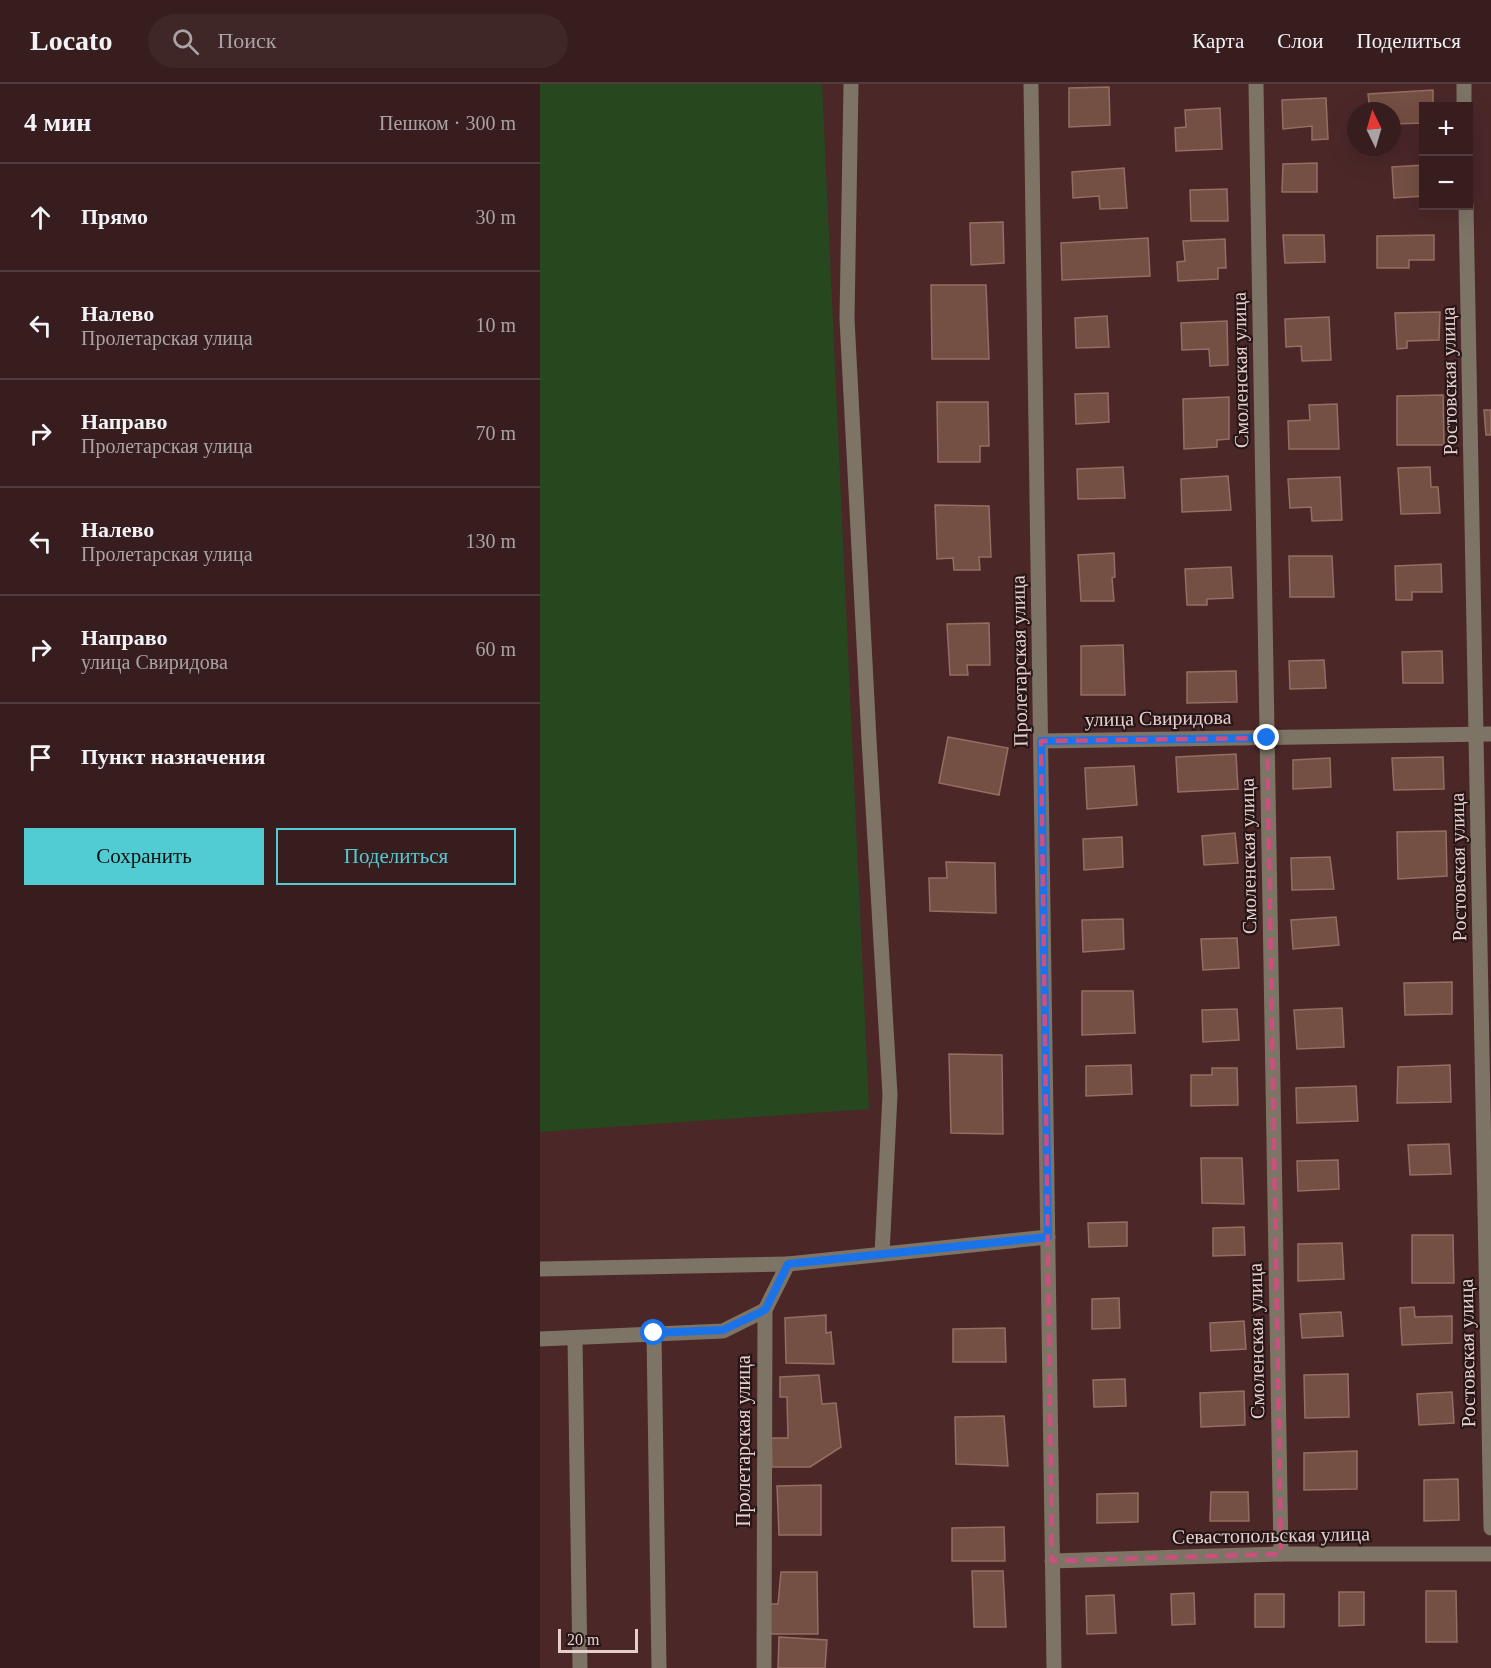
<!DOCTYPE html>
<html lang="ru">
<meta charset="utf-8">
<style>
:root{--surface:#381d1e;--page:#3f2627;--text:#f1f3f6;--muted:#aba2a4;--line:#523b3c;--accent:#51ccd2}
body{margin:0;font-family:"Times New Roman",serif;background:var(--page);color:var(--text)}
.controls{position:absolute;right:18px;top:18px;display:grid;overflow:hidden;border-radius:0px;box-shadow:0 6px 24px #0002}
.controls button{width:54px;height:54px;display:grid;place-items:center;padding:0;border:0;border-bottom:2px solid var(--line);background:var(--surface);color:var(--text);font:30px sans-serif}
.compass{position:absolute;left:807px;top:18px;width:54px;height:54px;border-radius:50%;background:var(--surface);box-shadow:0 6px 24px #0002;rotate:355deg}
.scale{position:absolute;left:18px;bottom:15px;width:80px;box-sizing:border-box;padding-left:6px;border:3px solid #e7cfce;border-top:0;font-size:16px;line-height:21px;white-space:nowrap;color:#e7cfce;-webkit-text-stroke:4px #261616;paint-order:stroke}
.stop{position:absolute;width:18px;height:18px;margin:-14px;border:4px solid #1a73e8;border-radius:50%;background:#fff}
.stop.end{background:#1a73e8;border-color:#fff;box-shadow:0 2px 6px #0008}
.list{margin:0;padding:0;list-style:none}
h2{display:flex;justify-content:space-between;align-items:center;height:78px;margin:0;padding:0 24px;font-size:26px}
h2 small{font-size:20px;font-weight:400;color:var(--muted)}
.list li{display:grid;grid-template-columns:39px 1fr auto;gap:18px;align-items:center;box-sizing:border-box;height:108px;padding:0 24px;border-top:2px solid var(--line)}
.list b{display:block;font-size:22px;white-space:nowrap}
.list p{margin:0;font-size:20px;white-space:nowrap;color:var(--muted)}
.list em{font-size:20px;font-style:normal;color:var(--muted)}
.actions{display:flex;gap:12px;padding:18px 24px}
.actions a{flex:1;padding:14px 0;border:2px solid var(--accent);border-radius:0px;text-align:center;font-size:21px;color:var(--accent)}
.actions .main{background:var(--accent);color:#111}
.icon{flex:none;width:33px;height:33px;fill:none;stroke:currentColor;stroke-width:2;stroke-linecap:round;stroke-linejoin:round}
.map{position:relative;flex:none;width:951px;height:1584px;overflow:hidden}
header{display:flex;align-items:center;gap:36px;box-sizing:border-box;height:84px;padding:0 30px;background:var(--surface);border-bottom:2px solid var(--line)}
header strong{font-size:28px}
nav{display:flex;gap:33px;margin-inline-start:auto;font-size:21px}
.search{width:420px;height:54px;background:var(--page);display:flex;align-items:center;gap:15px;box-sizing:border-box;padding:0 21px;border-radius:33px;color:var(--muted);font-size:22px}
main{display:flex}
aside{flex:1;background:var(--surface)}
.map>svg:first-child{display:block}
</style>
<header>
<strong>Locato</strong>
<div class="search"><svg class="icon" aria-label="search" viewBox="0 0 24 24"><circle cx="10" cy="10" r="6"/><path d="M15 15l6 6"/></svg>Поиск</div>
<nav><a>Карта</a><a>Слои</a><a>Поделиться</a></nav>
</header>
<main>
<aside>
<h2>4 мин<small>Пешком · 300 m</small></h2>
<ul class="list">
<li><svg class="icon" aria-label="ahead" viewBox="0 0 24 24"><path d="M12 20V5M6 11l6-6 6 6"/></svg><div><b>Прямо</b></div><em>30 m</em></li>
<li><svg class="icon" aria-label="left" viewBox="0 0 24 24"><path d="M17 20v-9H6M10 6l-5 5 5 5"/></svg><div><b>Налево</b><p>Пролетарская улица</p></div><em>10 m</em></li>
<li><svg class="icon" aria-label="right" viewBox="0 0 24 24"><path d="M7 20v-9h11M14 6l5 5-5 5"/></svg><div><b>Направо</b><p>Пролетарская улица</p></div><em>70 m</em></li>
<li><svg class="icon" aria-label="left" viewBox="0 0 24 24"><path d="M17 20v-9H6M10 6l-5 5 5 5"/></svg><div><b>Налево</b><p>Пролетарская улица</p></div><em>130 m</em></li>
<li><svg class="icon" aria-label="right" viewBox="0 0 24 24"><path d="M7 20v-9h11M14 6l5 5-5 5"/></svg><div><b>Направо</b><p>улица Свиридова</p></div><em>60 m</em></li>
<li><svg class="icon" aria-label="arrive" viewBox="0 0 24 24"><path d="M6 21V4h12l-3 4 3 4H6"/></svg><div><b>Пункт назначения</b></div></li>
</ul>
<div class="actions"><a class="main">Сохранить</a><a>Поделиться</a></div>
</aside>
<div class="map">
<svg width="951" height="1584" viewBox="0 0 951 1584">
<rect width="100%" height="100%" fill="#4b2728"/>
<path fill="#27481f" d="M0 0H282L329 1025 0 1048Z"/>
<g fill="#744f43" stroke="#956e61" stroke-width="1.5">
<path d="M569 3 570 41 529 43V4Z"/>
<path d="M893 6V22H884V39L852 40V27H830L828 10Z"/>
<path d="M786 14 788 55 772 56V42L743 45 742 16Z"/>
<path d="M680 24 682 65 636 67 635 44 646 43 645 26Z"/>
<path d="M777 79V108H742L743 80Z"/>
<path d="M884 81V112L854 114 852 83Z"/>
<path d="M584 84 587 124 560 125 559 112 533 114 532 88Z"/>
<path d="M687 105 688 137H651L650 106Z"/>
<path d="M463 138 464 179 431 181 430 139Z"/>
<path d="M743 151H784L785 178 745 179Z"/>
<path d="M894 151V176H869V184H837V152Z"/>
<path d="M608 154 610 192 522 196 521 159Z"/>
<path d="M685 155 686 184H678V195L638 197 637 178 645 177 643 157Z"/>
<path d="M391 201H446L449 275H392Z"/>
<path d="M900 228 899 256 867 257V264L857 265 855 229Z"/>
<path d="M567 232 569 263 536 264 535 234Z"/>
<path d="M789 233 791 276 762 277 761 262 746 263 745 235Z"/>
<path d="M687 237 688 281 670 282 669 265 642 266 641 239Z"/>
<path d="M568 309 569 338 536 340 535 310Z"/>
<path d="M903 311 904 361H857V312Z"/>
<path d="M689 313V355L677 356V363L644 365 643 315Z"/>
<path d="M397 318H448L449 362H440V378H398Z"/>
<path d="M797 320 799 365H749L748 337 770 336 769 321Z"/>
<path d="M944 326H951V351H946Z"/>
<path d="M583 383 585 414 538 415 537 385Z"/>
<path d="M890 383 891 403H898L900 429 861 430 858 384Z"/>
<path d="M688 392 691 426 642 428 641 395Z"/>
<path d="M800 393 802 436 772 437 771 423 750 424 748 395Z"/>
<path d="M395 421 449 422 451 473H439L440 486H414L413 474 397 475Z"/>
<path d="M574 469 575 493 572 494 574 517H541L538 471Z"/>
<path d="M749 472H792L794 513H750Z"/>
<path d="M901 480 902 508H872V516H856L855 482Z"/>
<path d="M691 483 693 514 667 515V521H647L645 485Z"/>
<path d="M449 539 450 581H427L428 591H410L407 540Z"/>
<path d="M583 561 585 611H541V562Z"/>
<path d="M902 567 903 599H863L862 568Z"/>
<path d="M784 576 786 604 750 605 749 577Z"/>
<path d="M696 587 697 618 647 619V588Z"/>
<path d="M408 653 468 664 459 711 399 699Z"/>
<path d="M696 670 698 705 638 708 636 673Z"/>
<path d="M903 673 904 705 854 706 852 674Z"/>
<path d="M790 674 791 703 753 705V676Z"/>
<path d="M594 682 597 721 547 725 545 684Z"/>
<path d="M906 747 907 792 858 795 857 748Z"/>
<path d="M695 749 698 779 664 781 662 752Z"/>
<path d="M582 753 583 783 544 786 543 755Z"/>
<path d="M790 773 794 805 752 806 751 774Z"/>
<path d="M406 778 455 779 456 829 390 827 389 794H407Z"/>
<path d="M796 833 799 861 753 865 751 836Z"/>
<path d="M583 835 584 865 543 868 542 836Z"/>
<path d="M697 854 699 884 663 886 661 855Z"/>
<path d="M912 898V930L865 931 864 899Z"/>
<path d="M542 907H593L595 949 542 951Z"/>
<path d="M802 924 804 963 757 965 754 926Z"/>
<path d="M697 925 699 956 663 958 662 926Z"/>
<path d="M409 970 462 971 463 1050 411 1049Z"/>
<path d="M591 981 592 1010 546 1012V982Z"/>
<path d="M910 981 911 1018 857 1019 858 983Z"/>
<path d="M672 984H697L698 1021 651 1022V991H672Z"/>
<path d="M816 1002 818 1037 757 1039 756 1004Z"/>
<path d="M909 1060 911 1090 870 1091 868 1061Z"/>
<path d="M661 1074H702L704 1120 662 1119Z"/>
<path d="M798 1076 799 1105 758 1107 757 1077Z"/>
<path d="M587 1138V1162L549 1163 548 1139Z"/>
<path d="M704 1143 705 1171 673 1172V1144Z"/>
<path d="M872 1151H913L914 1199H872Z"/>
<path d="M802 1159 804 1195 758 1197V1160Z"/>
<path d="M579 1214 580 1244 552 1245V1215Z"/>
<path d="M874 1223 875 1233 912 1232V1259L862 1261 860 1224Z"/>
<path d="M801 1228 803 1252 762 1254 760 1230Z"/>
<path d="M286 1231V1249L291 1248 294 1280 246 1279 245 1234Z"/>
<path d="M704 1237 706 1265 671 1267 670 1239Z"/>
<path d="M465 1244 466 1278H413V1245Z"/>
<path d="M808 1290 809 1333 765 1334 764 1291Z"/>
<path d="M279 1291 282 1320 296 1319 301 1363 270 1383H232L231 1354H248L247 1313H240V1293Z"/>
<path d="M585 1295 586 1322 554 1323 553 1296Z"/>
<path d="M704 1307 705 1341 661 1343 660 1309Z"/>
<path d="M912 1308 914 1339 879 1341 877 1310Z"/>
<path d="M464 1332 468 1382 416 1380 415 1333Z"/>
<path d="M817 1367V1405L764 1406V1369Z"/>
<path d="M918 1395 919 1436 884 1437V1396Z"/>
<path d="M281 1401V1451H239L237 1402Z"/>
<path d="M671 1408H708L709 1437H670Z"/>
<path d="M598 1409V1438L557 1439V1410Z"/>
<path d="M464 1443 465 1477H412V1444Z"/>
<path d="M432 1487H463L466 1543H434Z"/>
<path d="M241 1488H277L278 1550H231L228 1520H238Z"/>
<path d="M886 1507H916L917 1558H886Z"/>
<path d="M799 1508H824V1541L799 1542Z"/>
<path d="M654 1509 655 1540 632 1541 631 1510Z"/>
<rect x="715" y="1510" width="29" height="33"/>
<path d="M574 1511 576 1549 547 1550 546 1512Z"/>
<path d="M239 1553 287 1556 285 1584H238Z"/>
</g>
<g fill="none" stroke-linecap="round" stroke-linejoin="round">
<g stroke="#7d7465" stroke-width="15">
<path d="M311 0 307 235 329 655 350 1011 342 1170"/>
<path d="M491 0 514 1584"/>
<path d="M716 0 741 1470"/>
<path d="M924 0V22"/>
<path d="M926 122 951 1444"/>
<path d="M501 657 951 650"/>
<path d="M0 1185 248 1180"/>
<path d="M114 1249 119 1584"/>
<path d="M35 1254 40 1584"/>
<path d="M0 1255 183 1247 225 1226"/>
<path d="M512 1477 741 1470H951"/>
<path d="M224 1584 225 1226 248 1180 508 1153"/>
</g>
</g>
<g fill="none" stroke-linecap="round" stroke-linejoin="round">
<path stroke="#1a73e8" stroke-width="8" d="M114 1249 183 1246 225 1226 248 1180 508 1153 501 657 727 654"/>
</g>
<path fill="none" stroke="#cd4f7e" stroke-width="4.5" stroke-dasharray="12 8" stroke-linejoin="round" d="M727 654 741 1470 512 1477 501 657Z"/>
<g text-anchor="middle" stroke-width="4.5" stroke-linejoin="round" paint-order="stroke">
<g font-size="20" fill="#e7cfce" stroke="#261616">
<text transform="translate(700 286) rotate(-91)" y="7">Смоленская улица</text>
<text transform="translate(909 297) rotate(-91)" y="7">Ростовская улица</text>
<text transform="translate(479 577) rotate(-91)" y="7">Пролетарская улица</text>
<text transform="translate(618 634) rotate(-1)" y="7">улица Свиридова</text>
<text transform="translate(708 772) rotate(-91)" y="7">Смоленская улица</text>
<text transform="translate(918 783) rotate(-91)" y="7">Ростовская улица</text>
<text transform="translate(716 1257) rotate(-91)" y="7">Смоленская улица</text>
<text transform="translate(927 1269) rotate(-91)" y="7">Ростовская улица</text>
<text transform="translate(203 1357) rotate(-90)" y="7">Пролетарская улица</text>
<text transform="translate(731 1451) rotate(-1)" y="7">Севастопольская улица</text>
</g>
</g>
</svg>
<div class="controls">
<button>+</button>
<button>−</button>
</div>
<svg class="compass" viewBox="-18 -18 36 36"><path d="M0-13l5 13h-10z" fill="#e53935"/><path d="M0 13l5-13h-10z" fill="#aba2a4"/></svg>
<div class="scale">20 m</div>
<div class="stop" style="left:114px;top:1249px"></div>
<div class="stop end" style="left:727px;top:654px"></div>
</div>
</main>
